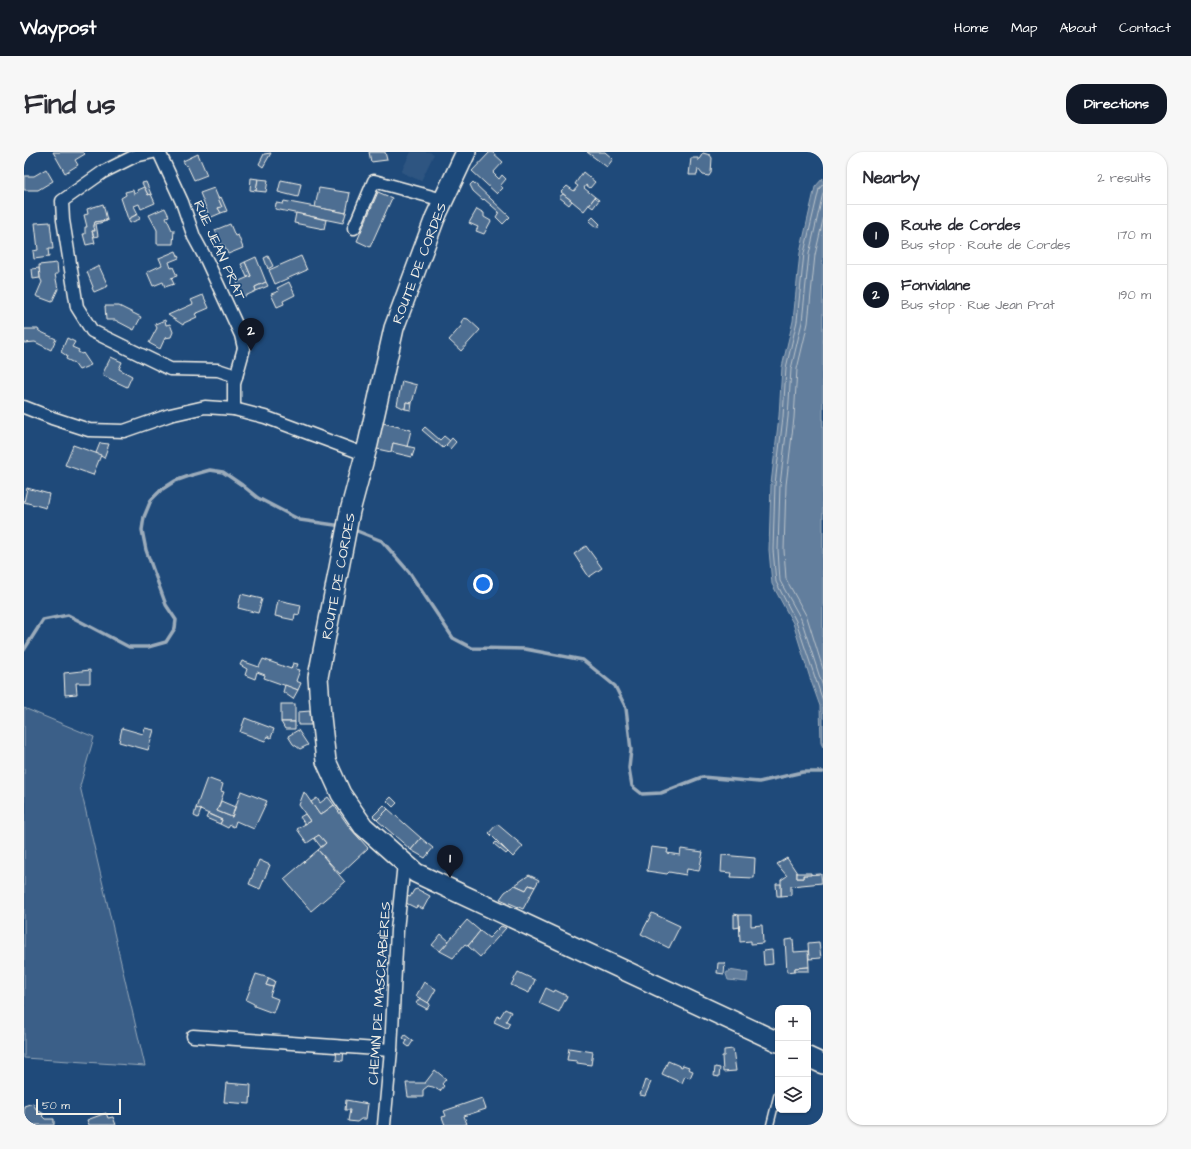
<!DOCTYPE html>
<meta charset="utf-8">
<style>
:root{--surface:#fff;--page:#f7f7f7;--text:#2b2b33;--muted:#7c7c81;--line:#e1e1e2;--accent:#111827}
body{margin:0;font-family:"Architects Daughter",sans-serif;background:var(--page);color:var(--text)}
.controls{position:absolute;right:12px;bottom:12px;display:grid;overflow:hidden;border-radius:8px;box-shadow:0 1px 3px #0004}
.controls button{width:36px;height:36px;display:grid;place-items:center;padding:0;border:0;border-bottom:1px solid var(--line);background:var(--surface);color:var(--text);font:20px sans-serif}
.scale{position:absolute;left:12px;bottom:10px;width:85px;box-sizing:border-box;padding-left:4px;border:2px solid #f4f1e8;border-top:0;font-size:11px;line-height:14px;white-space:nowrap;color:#f4f1e8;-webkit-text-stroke:3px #1f4a7a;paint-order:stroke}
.you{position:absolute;left:459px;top:432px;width:14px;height:14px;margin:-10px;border:3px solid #fff;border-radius:50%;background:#1a73e8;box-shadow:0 0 0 6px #1a73e833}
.badge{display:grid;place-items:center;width:26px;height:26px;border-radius:50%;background:var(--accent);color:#fff;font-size:13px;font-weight:700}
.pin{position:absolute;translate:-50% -33px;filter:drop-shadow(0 1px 2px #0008)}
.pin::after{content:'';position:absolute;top:21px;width:14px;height:12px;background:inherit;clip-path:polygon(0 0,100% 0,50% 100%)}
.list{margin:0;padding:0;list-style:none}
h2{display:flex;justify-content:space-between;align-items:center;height:52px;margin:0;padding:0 16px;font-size:17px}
h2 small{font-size:13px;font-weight:400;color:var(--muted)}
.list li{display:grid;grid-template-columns:26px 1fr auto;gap:12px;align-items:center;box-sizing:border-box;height:60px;padding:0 16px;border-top:1px solid var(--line)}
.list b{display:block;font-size:15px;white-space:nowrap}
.list p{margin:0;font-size:13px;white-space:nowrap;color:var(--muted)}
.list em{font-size:13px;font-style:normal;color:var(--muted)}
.icon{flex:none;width:22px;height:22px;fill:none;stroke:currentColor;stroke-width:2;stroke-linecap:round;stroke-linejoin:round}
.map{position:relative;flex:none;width:799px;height:973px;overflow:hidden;border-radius:16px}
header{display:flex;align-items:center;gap:24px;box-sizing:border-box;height:56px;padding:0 20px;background:var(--accent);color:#fff}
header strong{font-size:19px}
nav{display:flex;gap:22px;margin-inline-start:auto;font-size:14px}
.intro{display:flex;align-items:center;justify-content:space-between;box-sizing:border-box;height:96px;padding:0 24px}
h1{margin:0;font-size:28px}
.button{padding:10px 18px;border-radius:16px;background:var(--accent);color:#fff;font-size:14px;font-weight:700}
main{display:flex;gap:24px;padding:0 24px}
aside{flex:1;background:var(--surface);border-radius:16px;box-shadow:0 1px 3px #0004}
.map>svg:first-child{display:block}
</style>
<header>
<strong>Waypost</strong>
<nav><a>Home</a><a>Map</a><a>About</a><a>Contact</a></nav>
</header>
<div class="intro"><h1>Find us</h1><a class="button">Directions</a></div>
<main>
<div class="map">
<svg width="799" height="973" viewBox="0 0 799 973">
<rect width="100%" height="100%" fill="#1f4a7a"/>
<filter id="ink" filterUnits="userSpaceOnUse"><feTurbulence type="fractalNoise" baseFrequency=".025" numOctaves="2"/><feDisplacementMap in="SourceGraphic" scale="8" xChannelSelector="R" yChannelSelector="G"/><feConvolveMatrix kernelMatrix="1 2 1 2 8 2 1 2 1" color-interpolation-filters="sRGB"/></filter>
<g filter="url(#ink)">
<path fill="#2d5581" d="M387 0H405L410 2 397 29 377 20Z"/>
<path fill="#3a5f88" stroke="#97a8b8" d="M0 556 70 585 56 634 121 914 0 906Z"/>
<g fill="#627e9d" stroke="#9cacbb">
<path d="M799 26V595L797 591 796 554 786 526 769 471 748 432 745 398 747 332 755 264 758 215 769 169 776 101 791 35Z"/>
<path d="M705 818 724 821 723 830 704 828 702 822 703 820H705Z"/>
</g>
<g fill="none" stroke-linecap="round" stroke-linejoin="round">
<g stroke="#bac3ca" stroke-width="1">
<path d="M799 32 795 37 780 101 773 169 762 216 759 265 751 332 749 398 752 430 772 469 799 549"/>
<path d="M799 41 785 102 778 170 767 217 764 265 756 333 754 398 756 429 777 467 799 535"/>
<path d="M799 68 791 103 784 171 773 217 770 266 762 333 760 398 762 427 783 465 799 517"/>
</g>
<g stroke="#9cacbb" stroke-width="3.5">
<path d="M328 377 358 389 385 420 429 486 448 496 501 497 559 508 591 534 602 556 607 598 605 616 608 634 618 642 637 641 678 625 735 630 779 620H799"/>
<path d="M0 498 19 468 44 463 105 495H124L142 490 151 476 152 468 142 453 122 398 118 378 120 365 127 348 137 338 151 329 168 323 186 318 199 320 218 333 234 346 276 368 318 374"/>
</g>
</g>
<g fill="#4d6e92" stroke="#f4f1e8">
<path d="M29 0H59L61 2 51 8 54 13 41 21Z"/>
<path d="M345 0H361L363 8 347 10Z"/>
<path d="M466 0H468L479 10 469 21 475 27 478 23 482 27 476 34 479 36 473 42 448 19Z"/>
<path d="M563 0H581L589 7 583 15Z"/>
<path d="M247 1 239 15 235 12 240 2Z"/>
<path d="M679 1 686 3 688 6 687 21 685 24 679 23 674 17 673 23H665L667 6H674V9Z"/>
<path d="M174 2 183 23 170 28 163 13 162 14 159 9Z"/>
<path d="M22 17 29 29 14 38H0V24H10Z"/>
<path d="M559 20 571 30 566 36 562 33 560 36 571 45 560 59 537 40 543 34 550 39 554 34 551 32Z"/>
<path d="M227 26 234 27 232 39 226 38Z"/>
<path d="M234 27 244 28 242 40 232 39Z"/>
<path d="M257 28 277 32 274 45 254 40Z"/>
<path d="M122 30 127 42 124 43 118 31Z"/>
<path d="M449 30 486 65 479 72 472 65 475 60 460 47 459 48 449 39 446 33Z"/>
<path d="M120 35 124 43 127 42 131 51 117 57 115 52 110 54 114 62 104 67 97 46 102 43 101 40 109 38 110 42 114 40 113 38Z"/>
<path d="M190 36 198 55 194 56 197 61 183 67 181 62 184 61 176 41Z"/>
<path d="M295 36 326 41 322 61 291 55Z"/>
<path d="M354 40 368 46 346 95 333 89Z"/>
<path d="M539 42 548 49 545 53 535 45Z"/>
<path d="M197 45 203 59 197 61 194 56 198 55 194 46Z"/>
<path d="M571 45 575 48 569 56 565 53Z"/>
<path d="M260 49 322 61 319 71 251 57 252 51 259 52Z"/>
<path d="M79 52 83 68 71 70 70 74 71 79H68L71 91 62 93 59 82H61V75H63L60 63 64 62 63 57Z"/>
<path d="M141 56 145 64 142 65 148 78H150L149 92H133V78L125 63Z"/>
<path d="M453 57 460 61V65L467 69 460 82 452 79 454 75 445 71Z"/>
<path d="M272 61 302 68 300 77 270 71Z"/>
<path d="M114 62 116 67 106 71 104 67Z"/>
<path d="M569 65 576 72 573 76 565 69Z"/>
<path d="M83 68V69L72 72 74 84 70 85 68 79H71L70 74 71 70Z"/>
<path d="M26 70 29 97H24L25 105 10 107 9 99 14 98 11 71Z"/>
<path d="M206 72 211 84 214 83 219 96 204 102 200 93 198 94 191 78Z"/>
<path d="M152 99 155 106 145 110 147 116 149 115 153 124 147 126 150 132 141 135 139 130 129 134 123 120 138 113 135 106Z"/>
<path d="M244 104 249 114 244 117 240 106Z"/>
<path d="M277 104 283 118 251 132 245 118Z"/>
<path d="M232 105 242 130 231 135 232 139 219 145 213 130 227 124 221 110Z"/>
<path d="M221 110 227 124 223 125 217 112Z"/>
<path d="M33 111 34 122H31L34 137 28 150 12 144 18 130 16 126 15 113Z"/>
<path d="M75 114 84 134 70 140 68 136 69 135 63 120Z"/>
<path d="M15 116 16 126 9 127 8 117Z"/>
<path d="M242 130 244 134 232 139 231 135Z"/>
<path d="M265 130 271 143 259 149 260 152 253 155 247 142 255 139 253 136Z"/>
<path d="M179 143 185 156 171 162 173 165 160 171 159 173 144 163 169 152 167 148Z"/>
<path d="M81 154H95L117 165 110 178 91 168H82Z"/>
<path d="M440 166 444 167 456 178 437 199 425 188 438 173 437 170Z"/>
<path d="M141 168 142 173 146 172 149 180 147 185 141 186 136 197 125 191 133 176 131 172Z"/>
<path d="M0 177H14L15 179 32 187 27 198 11 190 0 191Z"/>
<path d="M43 186 51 190 48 195 55 198 54 200 58 202 59 201 67 213 55 218 50 211 42 207 43 204 37 200Z"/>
<path d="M87 205 98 210 95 217 108 224 103 235 78 223Z"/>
<path d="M378 229 393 233 388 251 382 250 381 257 373 253Z"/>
<path d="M382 250 388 251 387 258 381 257Z"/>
<path d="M359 271 387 278 383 295 369 291 367 300 353 297Z"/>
<path d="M401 275 416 288 420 284 426 289 419 296 398 278Z"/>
<path d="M428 286 432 290 426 297 422 293Z"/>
<path d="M76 291 85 292 80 306 72 301Z"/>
<path d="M369 291 391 296 388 305 367 300Z"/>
<path d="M49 293 77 303 69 323 41 313Z"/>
<path d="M3 336 25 342 22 356 0 350Z"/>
<path d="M562 394 578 416 565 425 550 402Z"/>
<path d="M217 442 238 447 234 461 214 456Z"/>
<path d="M254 448 277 453 275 463 271 462 270 468 251 464Z"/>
<path d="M239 507 267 517 269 511 274 512 272 517 276 518 272 529 277 531 274 538 240 526 241 523 233 520 231 527 221 523 223 517 216 513 218 509 235 515Z"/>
<path d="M66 518V531H52L53 542 41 543 40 521Z"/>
<path d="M261 533 274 538 269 547 259 540Z"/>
<rect x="257" y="552" width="14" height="18"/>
<path d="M286 559 287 573H274V560Z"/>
<path d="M221 566 250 577 247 586 243 584 241 589 216 580Z"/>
<path d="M257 570H271V577H261Z"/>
<path d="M98 576 119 582 121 576 130 578 124 598 95 590Z"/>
<path d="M274 578 284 593 276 597 269 592 264 584Z"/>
<path d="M183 626 199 632 197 639 200 640 193 659 208 665 217 639 243 649 230 677 212 669 210 675 206 673 204 676 196 672 198 668 172 656Z"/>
<path d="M280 640 296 663 310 653 326 676 344 696 316 722 294 698 302 691 295 683 283 691 273 677 286 669 275 653Z"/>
<path d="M304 645 310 653 296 663 287 650 293 646 296 651Z"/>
<path d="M367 645 373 651 369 655 363 649Z"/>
<path d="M197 649 211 655 208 665 193 659Z"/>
<path d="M360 653 364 657 353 668 349 664Z"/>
<path d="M172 656 177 658 174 666 170 664Z"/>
<path d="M364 657 397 686 387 698 353 668Z"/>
<path d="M184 662 198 668 196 672 182 666Z"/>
<path d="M281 662 286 669 281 672 276 665Z"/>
<path d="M473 672 499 694 489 705 465 681Z"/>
<path d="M295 683 302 691 297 695 290 686Z"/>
<path d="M397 686 409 696 401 706 387 698Z"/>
<path d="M472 690 484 700 482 702 470 692Z"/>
<path d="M627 695 644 697 643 701 656 703 657 697 679 700 675 719 663 717 662 723 645 720 643 722 623 719Z"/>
<path d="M294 698 321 730 287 759 260 727Z"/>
<path d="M698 703 731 706 730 726 707 725 708 721 697 720Z"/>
<path d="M763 706 773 721V726H779V723L797 722 798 731 767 734V743L757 744V728L763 724 753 712Z"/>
<path d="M235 708 246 713 236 737 225 732Z"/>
<path d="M773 721H787V723H779V726H773Z"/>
<path d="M505 723 515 728 511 735 505 733 502 738 491 733Z"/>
<path d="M752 732H757V744H753Z"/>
<path d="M491 733 502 738 505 733 511 735 499 757 476 747 481 740Z"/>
<path d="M393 737 406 744 399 757 393 754 392 756 382 751 383 744 386 745 390 738Z"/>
<path d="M628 761 656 774 645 796 617 782Z"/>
<path d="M710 762 715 763 716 775 710 776Z"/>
<path d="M715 763H727V774L738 773 739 791 727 792V789L716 790Z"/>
<path d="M443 768 456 779 444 794 441 792 429 806 416 799Z"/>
<path d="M477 774 482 776 456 805 444 794 456 779 465 786Z"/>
<path d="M417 782 425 789 416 799 408 793Z"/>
<path d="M769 787 770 800 784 799 785 815 771 816V819L763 820 761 788Z"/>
<path d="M795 790 797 806 785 807 784 791Z"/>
<path d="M748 798 749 812 740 813 739 799Z"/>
<path d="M694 811H701L700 822 693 821Z"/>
<path d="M785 815V819H771V816Z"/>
<path d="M494 820 511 828 505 841 487 833Z"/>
<path d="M232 822 245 826 242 833 249 835 246 844 254 847 249 861 230 854V852L222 848Z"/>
<path d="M245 826 251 829 249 835 242 833Z"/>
<path d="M400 830 412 837 404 851 392 844Z"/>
<path d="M522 836 530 840 531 838 543 844 535 860 515 851Z"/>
<path d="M396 846 406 852 403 857 392 851Z"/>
<path d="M481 857 487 860 482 869 486 871 483 876 470 870 473 864 476 865Z"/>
<path d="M381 883 389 889 385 895 381 892 383 889 379 886Z"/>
<path d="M313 895 320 896 319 909 312 908Z"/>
<path d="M545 896 569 900 567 913 553 911V909L543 908Z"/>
<path d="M709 897 712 919 699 920 698 904H700V898Z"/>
<path d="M644 909 658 915 659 913 665 915 664 917 669 919 666 926 661 924 658 931 638 922Z"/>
<path d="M691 915 696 916 695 925 690 924Z"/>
<path d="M411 918 422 927 418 932 420 934 416 939 409 935 404 934 399 938V945H384L382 931H401Z"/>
<path d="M621 928 627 930 621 944 616 943Z"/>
<path d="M202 931 227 933 226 952 200 950Z"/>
<path d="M458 946 462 957 440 964 443 972 439 973H421L418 965 422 964 420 959Z"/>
<path d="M322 948 344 952 342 967H337L333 970 324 969 326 958H321Z"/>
<path d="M9 951 12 957 20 962 18 964 21 967H30V973H0V954Z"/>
<path d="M82 961 84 966 89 965 92 973H65L63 968Z"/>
</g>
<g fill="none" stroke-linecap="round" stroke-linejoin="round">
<g stroke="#f4f1e8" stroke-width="9">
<path id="service" d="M746 973 754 941"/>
</g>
<g stroke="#f4f1e8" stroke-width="15">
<g id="minor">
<path d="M129 0 111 4 79 20 38 49 39 68 53 155 68 179 146 217 194 218 212 224"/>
<path d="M135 0 158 50 170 85 183 109 217 183 220 196 210 232V257"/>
<path d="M330 76 350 29 419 48"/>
<path d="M0 255 28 266 65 278 100 279 146 263 181 255 210 257 241 265 340 302"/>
<path d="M169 884 367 898"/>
<path d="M360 973 367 898 373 778 380 711"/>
</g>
</g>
<g stroke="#f4f1e8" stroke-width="22">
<g id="primary">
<path d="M442 0 411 66 370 176 344 292 326 359 294 525 297 565 302 609 317 642 339 674 392 721 754 890"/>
<path d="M784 905 799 912"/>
</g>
</g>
<use href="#service" stroke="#1f4a7a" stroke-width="6"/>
<use href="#minor" stroke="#1f4a7a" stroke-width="12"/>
<use href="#primary" stroke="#1f4a7a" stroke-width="19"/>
</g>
</g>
<g text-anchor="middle" stroke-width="3.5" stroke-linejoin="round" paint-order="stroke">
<g font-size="14" fill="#f4f1e8" stroke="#1f4a7a">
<text transform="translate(196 98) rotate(66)" y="5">RUE JEAN PRAT</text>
<text transform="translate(395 111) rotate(-69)" y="5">ROUTE DE CORDES</text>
<text transform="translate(314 424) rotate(-79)" y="5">ROUTE DE CORDES</text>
<text transform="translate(355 841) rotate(-86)" y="5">CHEMIN DE MASCRABIÈRES</text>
</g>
</g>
</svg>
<div class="controls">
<button>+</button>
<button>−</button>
<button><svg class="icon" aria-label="layers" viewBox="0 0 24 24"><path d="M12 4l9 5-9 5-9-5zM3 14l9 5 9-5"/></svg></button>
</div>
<div class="scale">50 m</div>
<div class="you"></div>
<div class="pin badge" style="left:426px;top:726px">1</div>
<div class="pin badge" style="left:227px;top:199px">2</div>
</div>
<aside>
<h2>Nearby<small>2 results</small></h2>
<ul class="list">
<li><span class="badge">1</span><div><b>Route de Cordes</b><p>Bus stop · Route de Cordes</p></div><em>170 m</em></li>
<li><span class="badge">2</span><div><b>Fonvialane</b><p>Bus stop · Rue Jean Prat</p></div><em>190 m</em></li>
</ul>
</aside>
</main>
